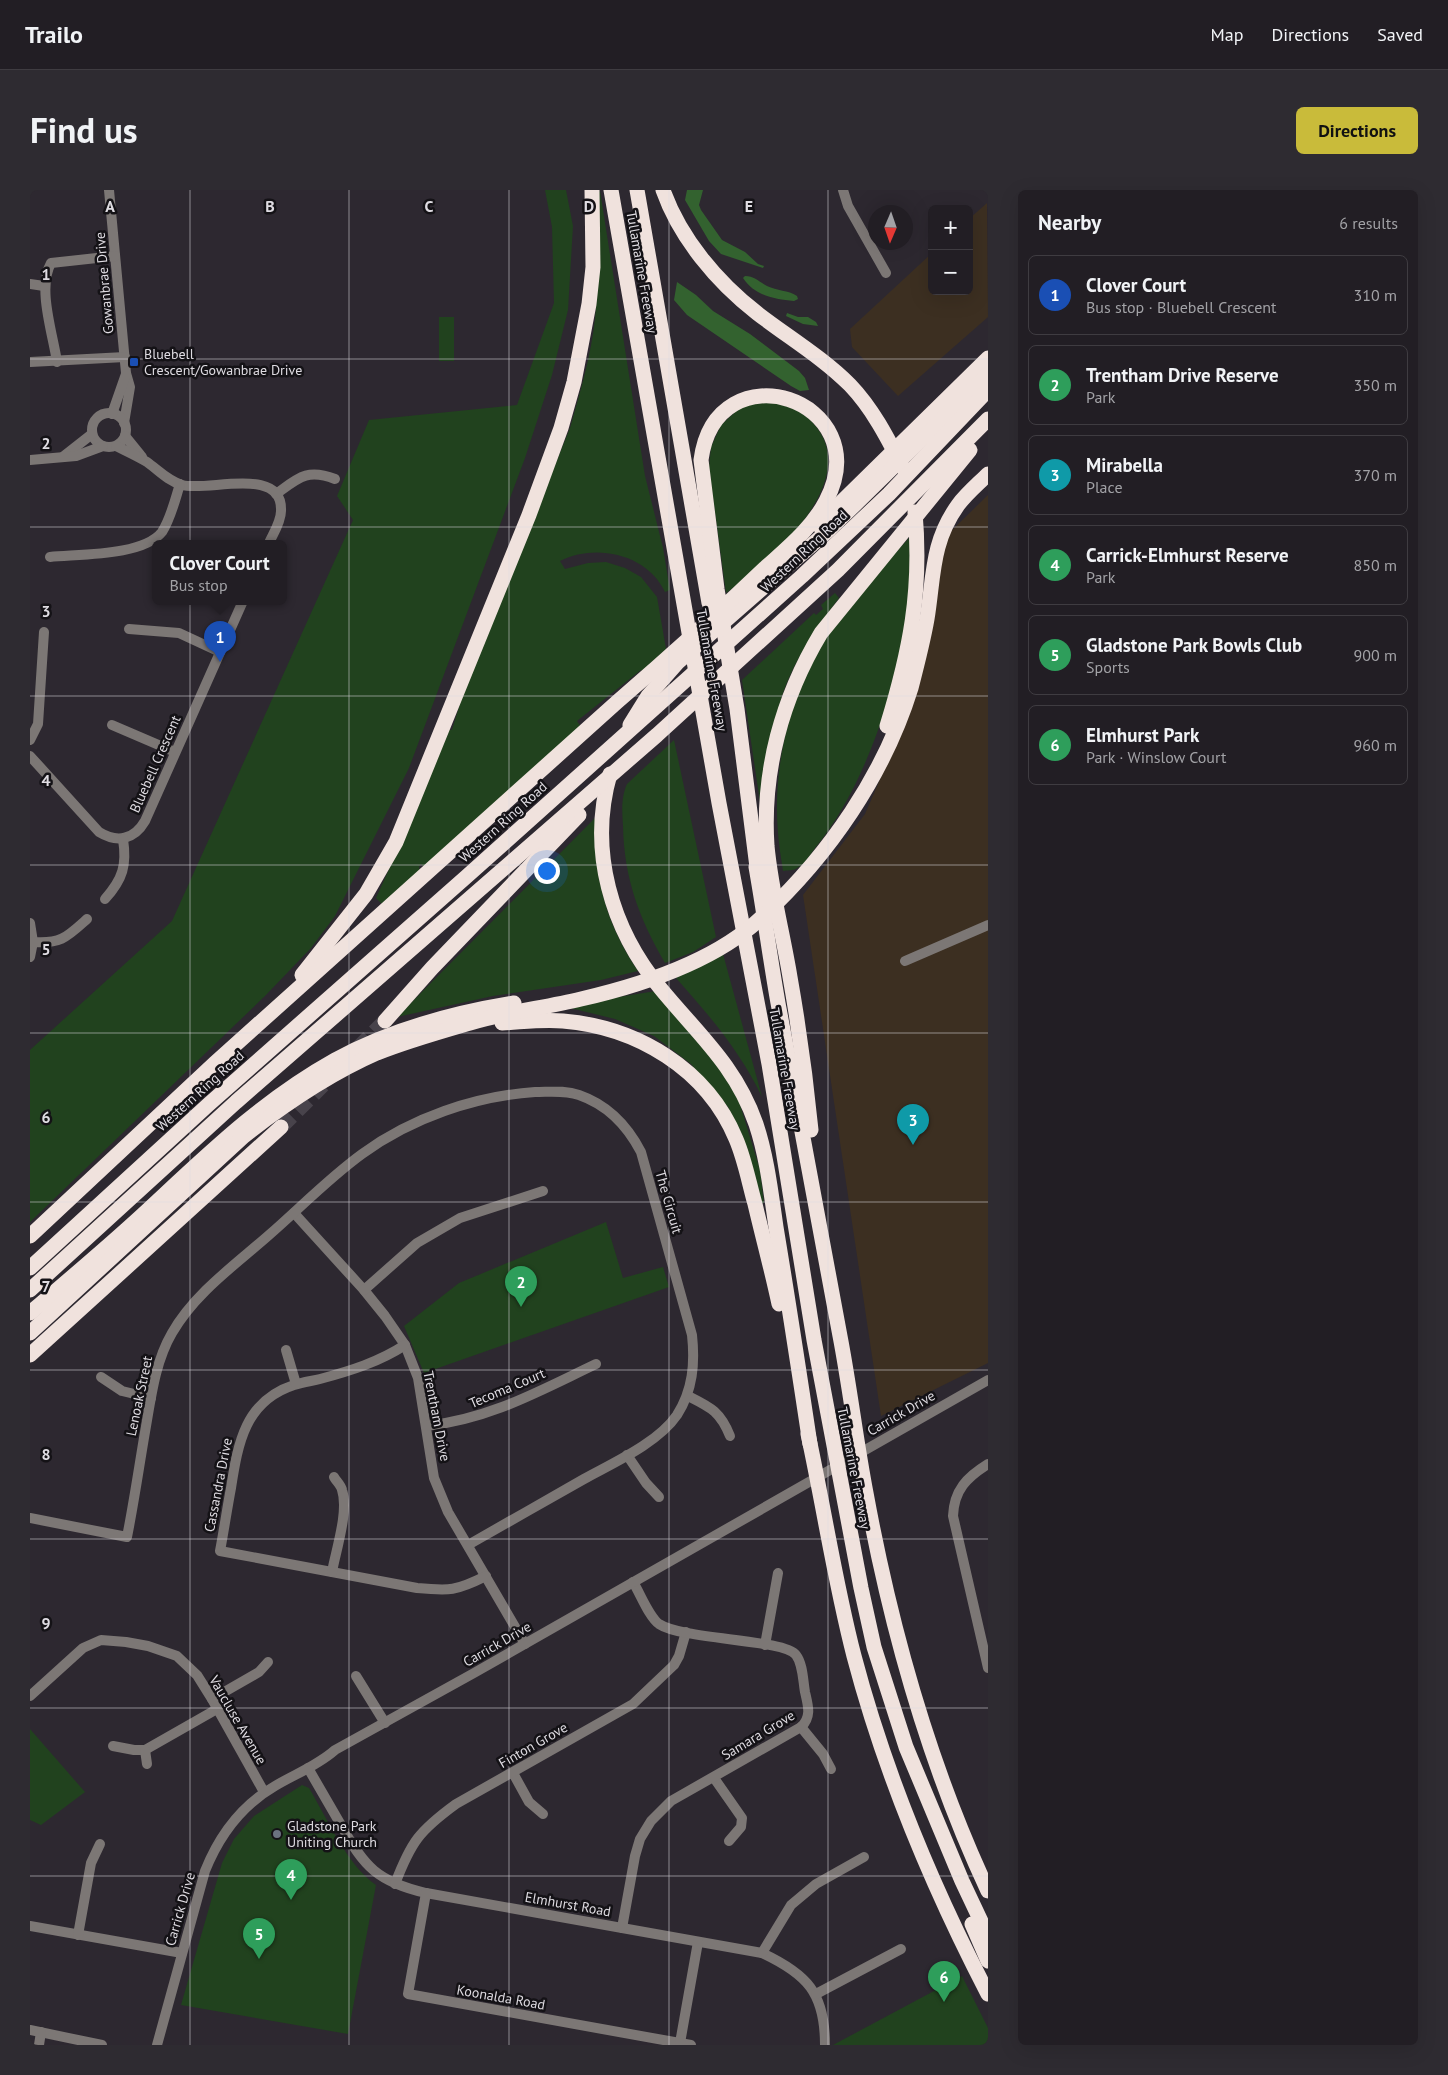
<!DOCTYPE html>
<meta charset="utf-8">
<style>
:root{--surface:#221e24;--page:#2e2b31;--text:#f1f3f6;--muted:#a2a2a6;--line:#3f3c41;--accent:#c9bb3a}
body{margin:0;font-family:"PT Sans",sans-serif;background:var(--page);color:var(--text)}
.controls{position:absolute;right:15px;top:15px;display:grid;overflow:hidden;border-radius:8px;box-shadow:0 5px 20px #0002}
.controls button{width:45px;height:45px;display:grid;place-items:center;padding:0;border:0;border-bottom:1px solid var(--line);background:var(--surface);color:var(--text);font:25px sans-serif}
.compass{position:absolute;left:838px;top:15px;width:45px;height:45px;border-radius:50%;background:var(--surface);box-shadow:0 5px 20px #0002;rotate:182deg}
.you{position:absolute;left:516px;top:680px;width:18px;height:18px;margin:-12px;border:4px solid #fff;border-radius:50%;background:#1a73e8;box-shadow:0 0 0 8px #1a73e833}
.badge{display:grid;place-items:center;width:32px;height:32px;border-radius:50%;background:var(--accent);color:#fff;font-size:16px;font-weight:700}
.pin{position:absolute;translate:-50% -41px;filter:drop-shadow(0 1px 2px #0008)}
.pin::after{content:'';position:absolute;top:26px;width:18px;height:15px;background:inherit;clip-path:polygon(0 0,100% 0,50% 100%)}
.popup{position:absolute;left:122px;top:350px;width:135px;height:65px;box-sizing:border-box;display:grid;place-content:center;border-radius:8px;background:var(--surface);filter:drop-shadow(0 1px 4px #0005);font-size:16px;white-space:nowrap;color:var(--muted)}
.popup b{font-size:19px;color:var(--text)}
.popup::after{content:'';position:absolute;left:50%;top:100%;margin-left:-10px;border:10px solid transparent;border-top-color:var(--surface)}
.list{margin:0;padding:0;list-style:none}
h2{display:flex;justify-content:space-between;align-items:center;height:65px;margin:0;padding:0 20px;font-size:21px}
h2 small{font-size:16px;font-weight:400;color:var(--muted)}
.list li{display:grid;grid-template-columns:32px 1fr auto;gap:15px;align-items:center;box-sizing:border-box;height:80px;margin:0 10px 10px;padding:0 10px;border:1px solid var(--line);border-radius:8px}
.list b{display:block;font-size:19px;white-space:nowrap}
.list p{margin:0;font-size:16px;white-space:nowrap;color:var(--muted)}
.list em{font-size:16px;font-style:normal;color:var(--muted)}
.map{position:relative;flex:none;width:958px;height:1855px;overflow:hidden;border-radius:8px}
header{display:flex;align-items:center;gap:30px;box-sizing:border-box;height:70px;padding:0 25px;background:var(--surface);border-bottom:1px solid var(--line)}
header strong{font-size:24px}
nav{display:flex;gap:28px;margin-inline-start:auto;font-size:18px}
.intro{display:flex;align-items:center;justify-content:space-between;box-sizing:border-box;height:120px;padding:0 30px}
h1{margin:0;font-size:35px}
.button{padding:12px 22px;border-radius:8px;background:var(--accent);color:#111;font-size:18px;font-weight:700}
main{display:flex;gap:30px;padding:0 30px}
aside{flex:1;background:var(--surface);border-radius:8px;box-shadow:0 5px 20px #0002}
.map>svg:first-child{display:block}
</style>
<header>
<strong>Trailo</strong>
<nav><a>Map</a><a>Directions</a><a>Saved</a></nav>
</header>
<div class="intro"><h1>Find us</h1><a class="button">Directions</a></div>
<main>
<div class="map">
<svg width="958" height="1855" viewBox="0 0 958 1855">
<rect width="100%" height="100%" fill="#2d2830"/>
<g fill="#3c2f21">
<path d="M957 13 958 127 868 206 822 157 820 139 902 63V101H939V29Z"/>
<path d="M958 305V1173L851 1226 773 705 835 624 884 511 914 348Z"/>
</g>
<g fill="#21421e">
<path d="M515 0H536L543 36 538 120 522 185 495 268 379 578 305 726 281 758 235 806 0 1032V860L142 731 323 330 307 306 339 230 487 215 524 113 522 37Z"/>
<path d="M570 1 615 286 633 358 640 400 635 402C617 364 566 353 530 371L535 379 558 373 576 372 595 378 611 387 627 407 636 459 612 481 611 480 547 531 551 537 394 677 391 674 389 677 390 681 352 714 346 708 391 608 417 539 422 540 435 497 540 238C550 202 561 166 565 129 569 87 568 44 569 2Z"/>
<rect x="409" y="127" width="15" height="44"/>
<path d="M750 212C759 217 770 221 777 227 842 284 741 372 696 403L679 278 681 257 691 235 714 214Z"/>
<path d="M880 347C880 384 880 421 872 457 857 524 829 605 785 658 780 665 775 674 767 678 764 681 757 680 753 681 751 668 749 656 748 643 741 561 769 475 820 411 839 389 861 368 880 347Z"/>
<path d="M805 403 809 408C785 440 761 474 750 513 740 547 737 584 731 619L712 490 784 423 786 425 793 419 791 415Z"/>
<path d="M644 550 686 747 663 762 635 773C609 728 594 688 593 636 592 622 591 607 597 594Z"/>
<path d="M566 627C567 650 567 674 571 696 577 727 591 756 608 781L571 790 463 806 367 827Z"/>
<path d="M693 764 732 907C710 861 679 825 646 788Z"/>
<path d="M626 801 682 867 708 908 730 980 734 1013H728L717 963 698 917 661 874 624 846 585 829 532 816Z"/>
<path d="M576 1032 593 1088 633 1077 639 1097 394 1183 374 1136 429 1093Z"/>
<path d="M0 1539 55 1602 11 1635 0 1630Z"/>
<path d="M272 1595 279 1598C297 1628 317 1675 346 1695L318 1844 151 1815 192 1673 204 1649 224 1626Z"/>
<path d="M932 1786 958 1838V1855H803Z"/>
</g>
<g fill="#33622f">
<path d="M657 0H673L669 15 671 20 692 50 715 62 728 74 734 76 733 78 691 64 679 51 655 10Z"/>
<path d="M715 86C725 86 729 92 737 96 747 101 758 100 767 106L768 109 764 111C744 109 725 106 713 88Z"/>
<path d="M647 92 666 105 683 121 720 144 769 181 775 188 779 200 770 201 761 196 657 125 644 110Z"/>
<path d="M757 123 768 127H778L786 132 788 136 773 134 756 126Z"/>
</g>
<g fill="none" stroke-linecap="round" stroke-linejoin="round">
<g stroke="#48434b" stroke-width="15" stroke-dasharray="15 8" stroke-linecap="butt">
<path d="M328 858 355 831"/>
<path d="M251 937 293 895"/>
</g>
<g stroke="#7c7775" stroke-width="10">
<path d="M79 0 96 183 100 197 94 233"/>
<path d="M813 0 818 16 856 83"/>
<path d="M0 94 14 96"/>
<path d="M0 172 95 167"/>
<path d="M27 172C23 144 7 98 21 73L85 66"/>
<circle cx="79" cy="240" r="17"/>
<path d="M82 224 96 184"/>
<path d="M95 246 112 267"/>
<path d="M86 256C96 261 107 266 117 272 128 280 138 291 152 295 178 302 253 275 251 321 251 332 243 344 239 353"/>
<path d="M34 266 62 244"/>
<path d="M0 270 46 266 73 256"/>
<path d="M246 304C268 288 277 278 305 289"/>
<path d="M20 367C50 364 113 366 132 342 141 328 145 310 150 294"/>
<path d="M99 439 149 443 190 462"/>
<path d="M82 535 145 562"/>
<path d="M0 550 8 534 14 442"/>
<path d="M0 566 69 642C87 653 104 650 115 631L213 411"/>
<path d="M75 709C93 689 97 675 93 649"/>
<path d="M0 733 3 752 0 767"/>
<path d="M3 752C31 754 37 747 57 729"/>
<path d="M875 771 958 735"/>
<path d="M264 1023 334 1100 355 1126 375 1155 388 1188 404 1288 418 1322 495 1454"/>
<path d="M334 1100 387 1053 430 1028 513 1001"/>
<path d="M375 1155C349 1172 320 1181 290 1189 282 1191 273 1192 264 1195 215 1211 208 1253 201 1298 197 1319 194 1340 190 1361L387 1398C420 1401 426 1401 456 1386"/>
<path d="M256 1160 266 1194"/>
<path d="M71 1187 92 1201 121 1208"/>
<path d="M658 1206C680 1217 690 1221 700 1246"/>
<path d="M396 1236C460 1229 509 1201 566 1174"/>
<path d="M597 1265 616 1293 629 1307"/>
<path d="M958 1274C937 1287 924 1300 923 1326L958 1478"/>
<path d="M0 1328 97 1347C104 1312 109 1277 115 1242 121 1208 125 1172 142 1143 165 1103 205 1075 239 1045 270 1018 299 988 332 964 381 928 445 906 505 902 520 902 535 900 549 905 578 915 597 935 611 962L662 1145C665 1173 663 1200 647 1225 628 1253 583 1273 554 1289 515 1311 477 1333 438 1355"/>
<path d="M302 1382C306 1360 319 1321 312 1300 311 1295 306 1291 304 1287"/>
<path d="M735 1455 748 1383"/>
<path d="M326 1486 355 1533"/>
<path d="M0 1506 53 1458 71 1450 96 1452 118 1456 147 1466 167 1485 182 1509 234 1602"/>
<path d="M182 1509 229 1482 238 1472"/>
<path d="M771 1537 793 1564 801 1579"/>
<path d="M83 1556 104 1560H115L187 1519"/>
<path d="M115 1560 117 1574"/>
<path d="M278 1578C289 1597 300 1616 311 1635 334 1677 348 1692 396 1703L732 1763C777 1784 795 1803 795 1855"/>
<path d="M483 1583 499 1612 513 1624"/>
<path d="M684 1588 712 1628 711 1637 699 1651"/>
<path d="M365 1694C381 1652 389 1641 426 1614L603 1514 644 1475 649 1466 656 1442"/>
<path d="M396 1703 378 1804 661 1855"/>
<path d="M0 1736 152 1763"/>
<path d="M592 1738 605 1666 610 1649 621 1631 641 1611 771 1537C782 1527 778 1515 775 1502 773 1491 773 1474 766 1465 754 1449 653 1450 629 1434 619 1427 610 1403 603 1392"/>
<path d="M48 1745 61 1673 70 1654"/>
<path d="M732 1763 761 1715 786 1694 834 1667"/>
<path d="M786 1804 871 1759"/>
<path d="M0 1840 72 1855"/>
<path d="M650 1853 668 1752"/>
<path d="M9 1855 11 1842"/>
</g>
<path stroke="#7c7775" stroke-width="10" d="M127 1855 175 1681C189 1646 212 1615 245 1596 265 1584 287 1576 305 1560L444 1483 958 1190"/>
<g stroke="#f0e2dd" stroke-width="15">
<path d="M581 0 689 613 739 874 784 1150 831 1398 844 1457 876 1557 932 1691 958 1746"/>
<path d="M607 0 679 413"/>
<path d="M633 0C650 48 687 92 727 123 758 147 792 167 820 195 843 219 858 249 873 278"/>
<path d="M788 335 958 168"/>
<path d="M600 535 618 506 648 472 800 339 958 184"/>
<path d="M857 536C880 461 892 401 885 322"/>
<path d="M580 584C558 660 581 739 631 799 668 844 706 876 726 934 737 967 741 1003 746 1037 758 1109 769 1181 780 1254"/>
<path d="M726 677C734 722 740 768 748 813 768 924 790 1035 810 1146 820 1198 826 1251 836 1303 861 1439 899 1575 958 1701"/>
<path d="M272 785 336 704 366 652 499 325 531 238 544 192 559 114 563 77 562 0"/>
<path d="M355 831 402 778 549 625"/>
<path d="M472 833C492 832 513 829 533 831 607 837 677 879 706 949 715 970 719 993 725 1014 733 1048 742 1081 749 1114"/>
<path d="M781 940C776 889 769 838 760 787 753 744 741 700 737 656 732 581 752 508 791 443L940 260"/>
<path d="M0 1046 185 873 587 512C637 469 687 424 735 378 757 358 782 338 796 311 849 209 686 156 671 270L687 399 707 519 728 685"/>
<path d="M0 1078 179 914 436 687 772 386 859 304 958 200"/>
<path d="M0 1100 206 912 627 545 808 380 958 229"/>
<path d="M0 1123C36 1092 73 1061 108 1029 172 970 228 913 305 870 360 840 422 823 484 813"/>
<path d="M0 1143 214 946C255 914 299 884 347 863 377 851 409 842 440 833 476 822 514 818 551 809 612 795 686 771 732 727 799 665 854 585 881 498 887 475 893 452 897 429 904 386 901 353 928 315 936 304 948 294 958 284"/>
<path d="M0 1165 251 937"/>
<path d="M778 1244C794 1318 805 1393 824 1466 855 1584 902 1696 958 1804"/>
<path d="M942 1734 958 1771"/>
</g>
</g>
<path fill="none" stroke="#dfdce2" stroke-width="1" stroke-opacity="0.55" d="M160 0V1855M319 0V1855M479 0V1855M639 0V1855M798 0V1855M0 169H958M0 337H958M0 506H958M0 675H958M0 843H958M0 1012H958M0 1180H958M0 1349H958M0 1518H958M0 1686H958"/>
<rect fill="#1a4fb4" stroke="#141216" stroke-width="2" x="99" y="167" width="10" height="10" rx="2.5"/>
<circle fill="#6b7280" stroke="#141216" stroke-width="2" cx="247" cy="1644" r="5"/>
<g text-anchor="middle" stroke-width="5" stroke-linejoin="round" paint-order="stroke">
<g font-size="14" fill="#dfdce2" stroke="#141216">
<text transform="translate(612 82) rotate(80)" y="5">Tullamarine Freeway</text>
<text transform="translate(74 93) rotate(-95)" y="5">Gowanbrae Drive</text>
<text transform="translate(774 361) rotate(-43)" y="5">Western Ring Road</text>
<text transform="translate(682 480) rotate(80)" y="5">Tullamarine Freeway</text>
<text transform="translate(125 574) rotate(-66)" y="5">Bluebell Crescent</text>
<text transform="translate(473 632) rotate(-42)" y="5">Western Ring Road</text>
<text transform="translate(755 879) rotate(80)" y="5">Tullamarine Freeway</text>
<text transform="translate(170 901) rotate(-42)" y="5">Western Ring Road</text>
<text transform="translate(639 1012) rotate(74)" y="5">The Circuit</text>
<text transform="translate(477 1198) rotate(-23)" y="5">Tecoma Court</text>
<text transform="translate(109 1206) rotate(-78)" y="5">Lenoak Street</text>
<text transform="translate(871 1223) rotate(-30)" y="5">Carrick Drive</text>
<text transform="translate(407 1226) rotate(79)" y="5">Trentham Drive</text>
<text transform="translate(824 1278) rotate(79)" y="5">Tullamarine Freeway</text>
<text transform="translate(188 1295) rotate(-79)" y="5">Cassandra Drive</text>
<text transform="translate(467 1454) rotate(-30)" y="5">Carrick Drive</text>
<text transform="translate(208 1530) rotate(60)" y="5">Vaucluse Avenue</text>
<text transform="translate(728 1545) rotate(-31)" y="5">Samara Grove</text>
<text transform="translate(503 1555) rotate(-30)" y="5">Finton Grove</text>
<text transform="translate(538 1714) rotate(10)" y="5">Elmhurst Road</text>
<text transform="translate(150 1719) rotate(-74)" y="5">Carrick Drive</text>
<text transform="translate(471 1807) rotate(10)" y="5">Koonalda Road</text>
</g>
<g font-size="14" fill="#dfdce2" stroke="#141216" text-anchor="start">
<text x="114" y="169">Bluebell<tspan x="114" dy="16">Crescent/Gowanbrae Drive</tspan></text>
<text x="257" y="1641">Gladstone Park<tspan x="257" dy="16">Uniting Church</tspan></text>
</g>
</g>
<g font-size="16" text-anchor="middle" font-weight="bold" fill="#dfdce2" stroke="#141216" stroke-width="5" stroke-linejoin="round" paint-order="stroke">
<text x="80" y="22">A</text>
<text x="240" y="22">B</text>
<text x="399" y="22">C</text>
<text x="559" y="22">D</text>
<text x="719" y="22">E</text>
<text x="16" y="90">1</text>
<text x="16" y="259">2</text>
<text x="16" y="427">3</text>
<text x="16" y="596">4</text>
<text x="16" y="765">5</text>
<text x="16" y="933">6</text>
<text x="16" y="1102">7</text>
<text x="16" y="1270">8</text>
<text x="16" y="1439">9</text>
</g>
</svg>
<div class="controls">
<button>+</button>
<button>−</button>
</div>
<svg class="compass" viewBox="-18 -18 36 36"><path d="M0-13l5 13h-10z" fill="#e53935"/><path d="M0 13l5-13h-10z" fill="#a2a2a6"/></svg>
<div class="you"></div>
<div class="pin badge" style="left:190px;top:472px;background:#1a4fb4">1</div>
<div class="popup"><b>Clover Court</b>Bus stop</div>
<div class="pin badge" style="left:491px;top:1117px;background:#2e9e5b">2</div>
<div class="pin badge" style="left:883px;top:955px;background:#0f9aa8">3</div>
<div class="pin badge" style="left:261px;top:1710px;background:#2e9e5b">4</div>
<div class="pin badge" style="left:229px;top:1769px;background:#2e9e5b">5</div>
<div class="pin badge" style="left:914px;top:1812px;background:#2e9e5b">6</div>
</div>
<aside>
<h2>Nearby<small>6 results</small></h2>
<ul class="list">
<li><span class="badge" style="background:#1a4fb4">1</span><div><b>Clover Court</b><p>Bus stop · Bluebell Crescent</p></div><em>310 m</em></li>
<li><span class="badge" style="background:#2e9e5b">2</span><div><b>Trentham Drive Reserve</b><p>Park</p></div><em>350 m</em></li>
<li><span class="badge" style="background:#0f9aa8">3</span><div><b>Mirabella</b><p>Place</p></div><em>370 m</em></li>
<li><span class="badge" style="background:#2e9e5b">4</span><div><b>Carrick-Elmhurst Reserve</b><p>Park</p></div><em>850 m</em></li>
<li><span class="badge" style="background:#2e9e5b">5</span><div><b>Gladstone Park Bowls Club</b><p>Sports</p></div><em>900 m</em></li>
<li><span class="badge" style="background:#2e9e5b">6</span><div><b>Elmhurst Park</b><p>Park · Winslow Court</p></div><em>960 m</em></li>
</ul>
</aside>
</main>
